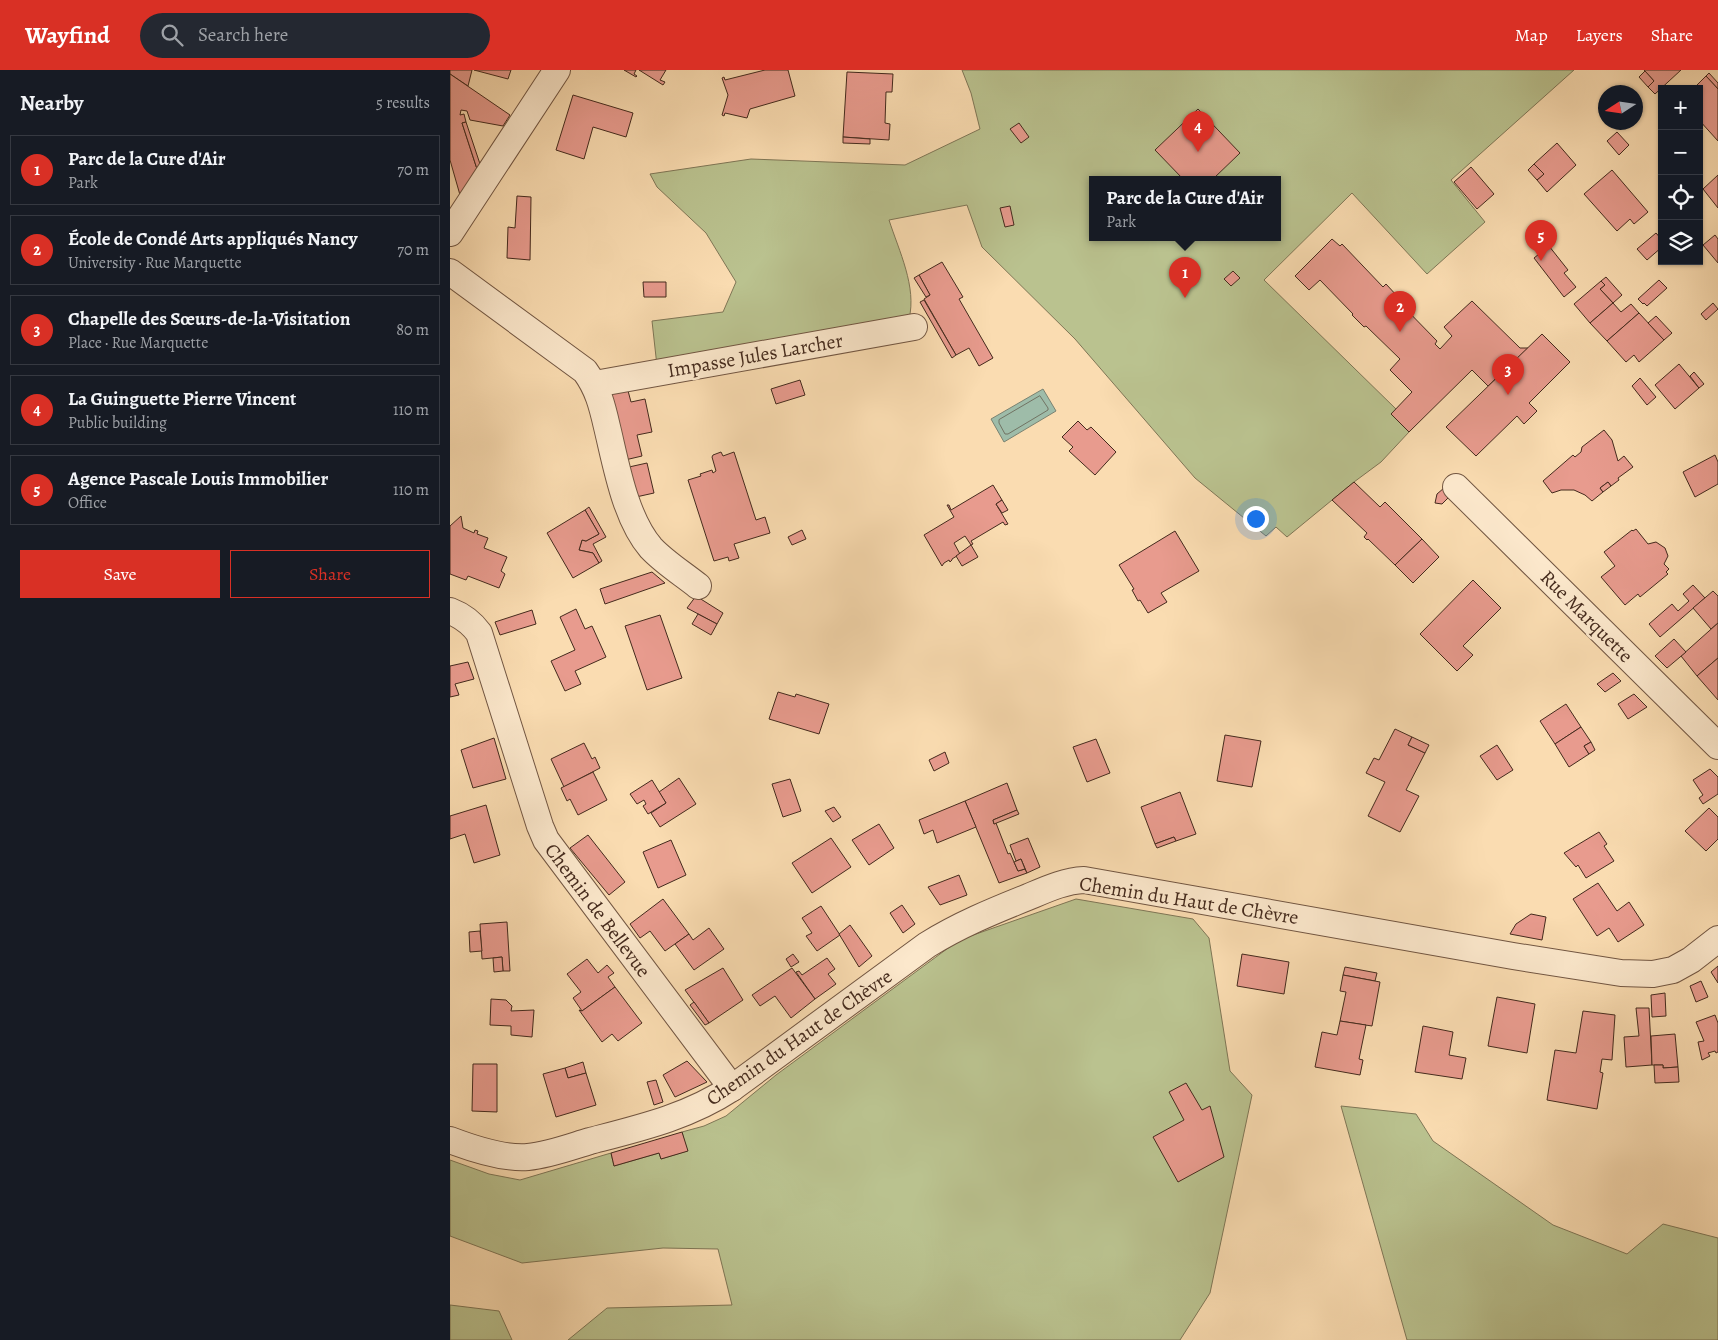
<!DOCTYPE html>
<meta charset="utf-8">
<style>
:root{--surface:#171b24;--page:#242831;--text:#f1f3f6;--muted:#9ea1a6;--line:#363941;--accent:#d93025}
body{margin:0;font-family:Alegreya,serif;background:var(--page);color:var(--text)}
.controls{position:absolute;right:15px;top:15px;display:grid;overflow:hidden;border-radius:0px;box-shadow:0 1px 4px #0004}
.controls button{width:45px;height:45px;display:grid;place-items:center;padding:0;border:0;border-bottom:1px solid var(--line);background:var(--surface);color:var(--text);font:25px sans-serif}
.compass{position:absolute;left:1148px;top:15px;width:45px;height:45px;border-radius:50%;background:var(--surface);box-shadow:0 1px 4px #0004;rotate:258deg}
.you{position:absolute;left:805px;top:448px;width:18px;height:18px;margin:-12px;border:4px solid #fff;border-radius:50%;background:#1a73e8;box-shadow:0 0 0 8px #1a73e833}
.badge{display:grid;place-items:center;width:32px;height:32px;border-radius:50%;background:var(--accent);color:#fff;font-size:16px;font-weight:700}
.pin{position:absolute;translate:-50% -41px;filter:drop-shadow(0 1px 2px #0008)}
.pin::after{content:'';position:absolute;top:26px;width:18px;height:15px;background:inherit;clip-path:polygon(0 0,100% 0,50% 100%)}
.popup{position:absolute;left:639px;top:106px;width:192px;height:65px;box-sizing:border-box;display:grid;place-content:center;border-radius:0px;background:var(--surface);filter:drop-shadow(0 1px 4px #0005);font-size:16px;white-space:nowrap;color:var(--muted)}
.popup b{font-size:19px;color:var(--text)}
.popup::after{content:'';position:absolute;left:50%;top:100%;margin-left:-10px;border:10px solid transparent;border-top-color:var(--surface)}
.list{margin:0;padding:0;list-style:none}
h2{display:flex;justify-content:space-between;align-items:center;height:65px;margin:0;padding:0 20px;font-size:21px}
h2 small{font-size:16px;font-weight:400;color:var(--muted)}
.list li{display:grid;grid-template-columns:32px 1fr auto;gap:15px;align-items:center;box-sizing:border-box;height:70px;margin:0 10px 10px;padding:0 10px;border:1px solid var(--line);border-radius:0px}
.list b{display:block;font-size:19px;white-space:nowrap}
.list p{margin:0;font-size:16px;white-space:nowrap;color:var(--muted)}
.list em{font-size:16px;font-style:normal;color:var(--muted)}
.actions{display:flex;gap:10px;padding:15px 20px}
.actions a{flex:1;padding:11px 0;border:1px solid var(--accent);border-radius:0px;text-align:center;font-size:18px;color:var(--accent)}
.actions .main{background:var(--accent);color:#fff}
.icon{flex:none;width:28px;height:28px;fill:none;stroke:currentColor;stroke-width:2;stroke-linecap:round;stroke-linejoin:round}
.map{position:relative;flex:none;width:1268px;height:1270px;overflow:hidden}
header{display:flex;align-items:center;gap:30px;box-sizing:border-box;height:70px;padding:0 25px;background:var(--accent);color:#fff}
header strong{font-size:24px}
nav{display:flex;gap:28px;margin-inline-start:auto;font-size:18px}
.search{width:350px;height:45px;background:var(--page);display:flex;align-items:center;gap:12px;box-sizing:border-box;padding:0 18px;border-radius:28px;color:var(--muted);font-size:19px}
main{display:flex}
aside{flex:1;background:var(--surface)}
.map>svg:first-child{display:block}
</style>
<header>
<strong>Wayfind</strong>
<div class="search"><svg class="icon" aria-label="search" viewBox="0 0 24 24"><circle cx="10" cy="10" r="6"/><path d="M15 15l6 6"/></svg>Search here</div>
<nav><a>Map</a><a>Layers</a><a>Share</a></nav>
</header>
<main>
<aside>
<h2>Nearby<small>5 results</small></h2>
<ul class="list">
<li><span class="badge">1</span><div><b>Parc de la Cure d'Air</b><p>Park</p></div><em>70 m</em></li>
<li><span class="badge">2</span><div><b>École de Condé Arts appliqués Nancy</b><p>University · Rue Marquette</p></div><em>70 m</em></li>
<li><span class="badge">3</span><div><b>Chapelle des Sœurs-de-la-Visitation</b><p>Place · Rue Marquette</p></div><em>80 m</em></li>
<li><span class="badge">4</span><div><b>La Guinguette Pierre Vincent</b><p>Public building</p></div><em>110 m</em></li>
<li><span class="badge">5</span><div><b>Agence Pascale Louis Immobilier</b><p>Office</p></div><em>110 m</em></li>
</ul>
<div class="actions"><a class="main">Save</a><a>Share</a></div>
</aside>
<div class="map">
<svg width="1268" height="1270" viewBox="0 0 1268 1270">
<rect width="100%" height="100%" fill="#fadcb1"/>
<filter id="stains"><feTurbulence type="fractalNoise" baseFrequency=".004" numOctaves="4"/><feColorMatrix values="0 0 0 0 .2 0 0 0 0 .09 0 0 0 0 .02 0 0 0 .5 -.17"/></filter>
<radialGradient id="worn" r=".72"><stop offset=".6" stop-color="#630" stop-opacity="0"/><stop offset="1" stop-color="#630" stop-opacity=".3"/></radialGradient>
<g fill="#bac28f" stroke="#7f7656" fill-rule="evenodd">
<path d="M512 0H1124L1001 110 1035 152 977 204 902 123 814 210 946 339 942 344 959 362 931 392 904 412 837 467 826 457 816 466 745 408 625 269 532 177 517 135 439 150C449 181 467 217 459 249L207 296 202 251 273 242 286 212 256 163 207 117 200 104 301 89 455 95 530 59 521 23ZM642 109H828V167H642Z"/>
<path d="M626 829 743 849 759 868 780 1001 802 1025 760 1223 730 1270H118L157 1238 282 1235 268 1179 213 1178 72 1193 0 1166V1090L39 1104 70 1110 161 1083 164 1096 209 1083 211 1089 237 1081 232 1062 254 1056 276 1046 326 1005 509 870Z"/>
<path d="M891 1036 966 1044 983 1071 1103 1155 1177 1184 1213 1154 1268 1168V1270H957Z"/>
<path d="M0 1235 49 1241 62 1270H0Z"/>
</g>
<path fill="#9ebca9" stroke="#7a8271" d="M593 319 606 341 554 372 541 349Z"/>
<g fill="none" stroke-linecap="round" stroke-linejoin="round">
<path stroke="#717363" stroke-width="1" d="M590 326 598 338V340L558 364H555L549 353V350Z"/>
</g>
<g fill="#e89b8e" stroke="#442a1d">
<path d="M0 0H22L18 16 0 4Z"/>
<path d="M24 0H61L58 9Z"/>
<path d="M174 0H186L184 4 187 6 186 7Z"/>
<path d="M189 0H216L210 10 215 12 213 15Z"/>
<path d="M315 0H338L345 26 300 39 297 48 275 43 274 46 272 45 278 25 272 8 274 7 275 10Z"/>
<path d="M1194 0H1231L1205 24 1198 17 1204 11Z"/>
<path d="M1195 1 1204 11 1198 17 1189 7Z"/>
<path d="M397 2 443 4 442 22H436L435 53 440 54 439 70 393 67Z"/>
<path d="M1259 3 1268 13V19L1256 6Z"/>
<path d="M0 4 60 45 53 56 20 50 17 41 11 40 10 45 14 44 16 52 12 53 27 99 10 125 0 90Z"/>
<path d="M1256 6 1268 19V71L1249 50V19H1243Z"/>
<path d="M123 25 183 43 176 67 143 57 134 89 106 80Z"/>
<path d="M748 39 790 83 763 109H733L705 80Z"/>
<path d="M16 52 30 94 27 99 12 53Z"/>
<path d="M569 53 579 67 571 73 560 59Z"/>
<path d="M1167 62 1179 75 1169 85 1157 71Z"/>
<path d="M393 67 420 69V74L393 73Z"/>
<path d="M1107 73 1126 95 1097 122 1087 110 1094 104 1084 94Z"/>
<path d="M1084 94 1094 104 1087 110 1078 100Z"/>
<path d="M1021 97 1044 124 1027 139 1004 112Z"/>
<path d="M1162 100 1198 142 1184 154 1180 149 1167 161 1134 124Z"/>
<path d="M1268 105V138L1253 119Z"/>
<path d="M67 126 81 127 80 190 57 188 58 157 65 158Z"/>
<path d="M560 136 564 155 555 157 550 138Z"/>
<path d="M1206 163 1212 170V177L1197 190 1187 179Z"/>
<path d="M1265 165 1268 169V193L1253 175Z"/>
<path d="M882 169 890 176 892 174 933 217 936 214 948 227 946 229 987 271 985 274 990 279 1002 266 994 257 1022 231 1070 278H1078L1038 316 1022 300 959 362 941 344 962 322 940 300 950 289 916 256 914 257 902 245 903 244 870 210 859 220 845 206Z"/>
<path d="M1095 170 1099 176 1093 181 1089 175Z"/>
<path d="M1099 176 1118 200 1114 203 1126 217 1114 227 1084 188Z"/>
<path d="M492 192 513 227 509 229 543 288 529 296 519 278 506 285 474 229 480 225 469 205Z"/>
<path d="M783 201 790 208 781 216 774 209Z"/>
<path d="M469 205 480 225 476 227 464 208Z"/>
<path d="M1156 207 1172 225 1163 233 1150 219 1155 215 1151 211Z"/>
<path d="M1209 210 1217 218 1197 236 1194 233 1193 234 1188 229Z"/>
<path d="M1151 211 1155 215 1150 219 1163 233 1140 253 1124 234Z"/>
<path d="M193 212H216V227H194Z"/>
<path d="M474 230 506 285 502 288 470 232Z"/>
<path d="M1163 233 1171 242 1181 234 1189 243 1157 271 1140 253Z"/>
<path d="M1263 233 1268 239 1256 250 1251 244Z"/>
<path d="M1189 243 1214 270 1189 292 1184 285 1176 292 1157 271Z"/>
<path d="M1206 246 1222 263 1214 270 1198 253Z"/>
<path d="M1092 264 1120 292 1079 333 1087 341 1074 354 1067 346 1026 386 996 357Z"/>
<path d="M1229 294 1249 318 1225 339 1205 315Z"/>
<path d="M1244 302 1254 314 1249 318 1240 306Z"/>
<path d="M1190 308 1206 327 1197 335 1182 316Z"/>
<path d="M350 310 355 325 326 334 321 319Z"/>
<path d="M177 317 181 332 195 329 202 362 187 365 192 386 175 390 161 320Z"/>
<path d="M628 351 637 360 641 357 666 382 645 405 619 381 623 377 612 367Z"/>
<path d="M1154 360 1162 370 1168 391 1174 386 1183 397 1168 408 1169 410 1161 416 1158 412 1150 418 1153 422 1142 431 1135 425 1124 420H1111L1102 423 1093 411 1123 385 1125 387 1131 382 1132 377Z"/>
<path d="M271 382 273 386 284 382 306 450 315 447 320 463 284 474 289 488 279 491 278 487 264 491 238 410 251 406 250 404 262 400 263 403 266 401 262 387 263 385Z"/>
<path d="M1265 385 1268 392V414L1245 427 1233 402Z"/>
<path d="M197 393 204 423 186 427 179 397Z"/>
<path d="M904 412 930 437 935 432 972 469 945 495 918 469 917 470 914 467 917 463 882 430Z"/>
<path d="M1158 412 1161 416 1153 422 1150 418Z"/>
<path d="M543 415 552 430 546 434 558 454 555 455 553 452 521 471 523 474 521 475 515 466 504 473 510 484 502 489V490L500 492 499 490 494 493 492 496 474 465 504 447 497 435H499L501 440Z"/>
<path d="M994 418 1001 425 992 434 985 433 987 424Z"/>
<path d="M552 430 558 440 552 443 546 434Z"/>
<path d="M139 437 156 467 143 474 152 491 149 493 143 483 129 480 132 470 136 471 149 464 135 440Z"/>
<path d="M135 440 149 464 136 471 132 470 129 480 143 483 149 493 123 508 97 463Z"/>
<path d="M11 446 13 458 24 463 25 460 28 461 27 464 38 468 34 478 57 487 51 501 55 504 49 518 18 506 16 510 0 504V456Z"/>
<path d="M1186 459 1198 474 1206 472 1215 478 1218 486 1214 494 1219 499 1216 502 1218 504 1190 527 1188 524 1175 535 1151 507 1165 496 1154 482 1182 460 1183 461Z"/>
<path d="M352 460 356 469 342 475 338 467Z"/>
<path d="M725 461 749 501 711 523 717 532 698 543 690 530 688 531 682 520 684 519 669 495Z"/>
<path d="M972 469 989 487 963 513 945 495Z"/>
<path d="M521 475 528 487 512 496 506 486Z"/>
<path d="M202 502 215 513 155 534 150 519Z"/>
<path d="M1023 510 1051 538 1013 576 1023 585 1007 601 970 564Z"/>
<path d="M1243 515 1255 528 1210 567 1199 554 1222 534 1228 541 1239 531 1233 524Z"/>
<path d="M1263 521 1268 526V553L1261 559 1243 538Z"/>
<path d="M246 526 273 543 267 554 237 538Z"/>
<path d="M126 539 135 559 142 556 156 587 125 601 131 614 115 621 101 591 125 580 110 547Z"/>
<path d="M82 540 86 554 50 565 45 552Z"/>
<path d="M248 544 267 554 261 565 242 554Z"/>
<path d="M210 545 232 608 197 620 175 556Z"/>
<path d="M1268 553V588L1247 606 1231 586Z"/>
<path d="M1224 569 1236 582 1217 598 1205 586Z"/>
<path d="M1268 588V630L1247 606Z"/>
<path d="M18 592 24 609 5 614 9 625 0 627V596Z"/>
<path d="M1163 603 1171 611 1155 622 1147 614Z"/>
<path d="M328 622 345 627 346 624 379 634 369 664 319 649Z"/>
<path d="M1184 624 1197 637 1178 649 1168 634Z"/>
<path d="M1116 634 1131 657 1105 674 1090 651Z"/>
<path d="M1131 657 1141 672 1134 676 1139 684 1119 697 1105 674Z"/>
<path d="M945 659 962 667 958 675 975 683 956 720 969 726 950 762 918 746 935 712 916 703 924 688 929 690Z"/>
<path d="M775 665 811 671 802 717 767 711Z"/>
<path d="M962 667 979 675 975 683 958 675Z"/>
<path d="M44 668 56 709 23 718 11 680Z"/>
<path d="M646 669 660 703 637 712 623 677Z"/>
<path d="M1141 672 1145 680 1139 684 1134 676Z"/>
<path d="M134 673 142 689 145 687 150 698 114 717 101 689Z"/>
<path d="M1047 675 1063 700 1047 710 1030 686Z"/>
<path d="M495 682 499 693 484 701 479 690Z"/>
<path d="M1260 699 1268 707V724L1253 734 1249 728 1253 725 1243 710Z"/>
<path d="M143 702 157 730 128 745 120 729 117 731 111 718Z"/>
<path d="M229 708 246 734 210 757 201 743 216 733 209 722Z"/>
<path d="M340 709 351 741 333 747 322 714Z"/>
<path d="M202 710 216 733 198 744 193 736 196 734 194 730 187 734 180 724Z"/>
<path d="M557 713 567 740 543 750 544 754 546 753 558 784 560 783 568 801 575 799 577 803 549 813 515 731Z"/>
<path d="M730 722 746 764 726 771 724 767 705 774 691 737Z"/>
<path d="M515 731 526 757 487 773 483 760 474 764 469 750Z"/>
<path d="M36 735 50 785 24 793 15 764 0 769V746Z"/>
<path d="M384 737 391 747 383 752 375 741Z"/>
<path d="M1259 738 1268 747V769L1256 781 1235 761Z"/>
<path d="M567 740 569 744 544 754 543 750Z"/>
<path d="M429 754 444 778 419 795 402 770Z"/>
<path d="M1149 762 1157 774 1154 776 1164 791 1136 808 1128 795 1126 797 1114 783Z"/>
<path d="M138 765 175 812 159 825 120 778Z"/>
<path d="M724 767 726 771 707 778 705 774Z"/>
<path d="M381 768 401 797 362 823 342 793Z"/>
<path d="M578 768 590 797 577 803 571 789 566 791 560 775Z"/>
<path d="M221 770 236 805 208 818 193 782Z"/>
<path d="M571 789 575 799 568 801 564 792Z"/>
<path d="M509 805 517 825 490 835 478 817Z"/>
<path d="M1148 813 1167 841 1179 832 1194 855 1168 872 1159 858 1147 866 1123 829Z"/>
<path d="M213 829 239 864 215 881 200 861 190 868 180 854Z"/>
<path d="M452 835 465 854 453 863 440 843Z"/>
<path d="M371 836 390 865 367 881 356 866 362 863 352 848Z"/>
<path d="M1081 844 1096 847 1092 870 1060 864 1066 854Z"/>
<path d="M57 852 60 901H53L52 887 32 889 30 854Z"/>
<path d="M400 855 422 886 409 897 389 864Z"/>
<path d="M259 858 274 879 244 900 225 874 239 864 243 870Z"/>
<path d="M30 861 32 881 20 882 19 862Z"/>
<path d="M343 884 349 892 341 897 336 889Z"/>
<path d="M792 884 839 892 834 924 787 916Z"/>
<path d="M52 887 53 901 44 902 43 888Z"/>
<path d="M377 888 385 899 378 904 386 914 365 929 346 902 349 901 352 905Z"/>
<path d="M137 889 148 903 157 895 164 903 158 907 165 917 132 941 123 928 131 922 117 904Z"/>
<path d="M1268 896V913L1261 902Z"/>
<path d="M895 897 927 903 925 911 893 905Z"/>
<path d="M273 898 293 930 259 953 235 920Z"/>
<path d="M342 898 365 929 341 948 325 926 310 936 302 925Z"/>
<path d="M893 905 930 912 922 956 890 951 896 922 890 921Z"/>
<path d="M1251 911 1258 927 1246 932 1240 916Z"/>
<path d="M165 917 192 953 168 971 162 964 152 972 129 940 132 941Z"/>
<path d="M1215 923 1216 946 1202 947 1201 925Z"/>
<path d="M1047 927 1085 934 1077 983 1038 976Z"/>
<path d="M41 929 56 930 62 936 61 941 84 940 82 967 61 965V956L40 955Z"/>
<path d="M244 932 259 953 255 955 240 935Z"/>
<path d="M1186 938H1199L1202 995 1176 997 1174 967 1189 966Z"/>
<path d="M1133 941 1165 945 1162 990 1152 989 1150 1002 1153 1003 1147 1039 1097 1030 1105 980 1126 983Z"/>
<path d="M1265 945 1268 953V982L1266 983 1265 981 1258 983 1260 986 1252 990 1248 972 1254 971 1246 952Z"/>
<path d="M890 951 916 955 909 989 913 990 910 1005 865 997 872 962 887 965Z"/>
<path d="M973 956 1003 962 999 985 1016 988 1012 1009 965 1002Z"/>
<path d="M1225 964 1228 997 1213 998V995H1202L1201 966Z"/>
<path d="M237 991 257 1012 225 1027 213 1005Z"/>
<path d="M133 992 136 1003 118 1008 115 998Z"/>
<path d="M23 994H47V1042L22 1041Z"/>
<path d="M1204 995H1213V998L1228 997 1229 1012 1205 1013Z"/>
<path d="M115 998 118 1008 136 1003 146 1035 106 1047 93 1004Z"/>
<path d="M206 1010 213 1032 204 1035 197 1012Z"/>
<path d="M736 1013 752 1040 760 1036 774 1087 728 1112 703 1067 734 1050 719 1022Z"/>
<path d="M232 1062 238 1081 211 1089 209 1083 164 1096 161 1083Z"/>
</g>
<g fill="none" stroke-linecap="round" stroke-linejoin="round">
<g stroke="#725642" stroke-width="28">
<g id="minor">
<path d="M0 163 107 0"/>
<path d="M0 202 135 301C148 319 152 335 157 357 166 394 175 448 201 478 214 492 233 504 248 516"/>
<path d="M145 314 464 257"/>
<path d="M1006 417 1268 676"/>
<path d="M0 541C13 546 21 552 29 563L90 756 96 770 282 1018"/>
<path d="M0 1070C21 1078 55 1089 78 1087 99 1085 120 1077 140 1071 190 1058 238 1047 282 1018L477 875C509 855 543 841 578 827 597 819 614 811 634 810L1063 886 1171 903 1203 904 1223 900 1241 890 1268 869"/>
</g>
</g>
<use href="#minor" stroke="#fce8cc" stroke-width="26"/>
</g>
<g text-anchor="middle" stroke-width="5" stroke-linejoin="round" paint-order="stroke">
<g font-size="20" fill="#442a1d" stroke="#fce8cc">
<text transform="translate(305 285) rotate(-10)" y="7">Impasse Jules Larcher</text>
<text transform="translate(1137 546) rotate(45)" y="7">Rue Marquette</text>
<text transform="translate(739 830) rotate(9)" y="7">Chemin du Haut de Chèvre</text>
<text transform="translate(148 840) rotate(53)" y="7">Chemin de Bellevue</text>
<text transform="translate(349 967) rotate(-35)" y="7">Chemin du Haut de Chèvre</text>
</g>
</g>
<rect width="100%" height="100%" filter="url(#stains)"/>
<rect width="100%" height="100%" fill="url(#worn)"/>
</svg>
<div class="controls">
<button>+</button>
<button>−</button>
<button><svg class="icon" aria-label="locate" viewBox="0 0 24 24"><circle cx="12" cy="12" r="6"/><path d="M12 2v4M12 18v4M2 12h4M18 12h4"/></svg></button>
<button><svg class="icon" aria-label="layers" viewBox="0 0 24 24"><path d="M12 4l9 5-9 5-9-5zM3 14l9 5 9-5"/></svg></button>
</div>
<svg class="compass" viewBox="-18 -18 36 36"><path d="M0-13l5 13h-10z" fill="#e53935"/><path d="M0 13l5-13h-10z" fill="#9ea1a6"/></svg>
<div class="you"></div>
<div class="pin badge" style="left:735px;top:228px">1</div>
<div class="popup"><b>Parc de la Cure d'Air</b>Park</div>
<div class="pin badge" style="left:950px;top:262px">2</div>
<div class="pin badge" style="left:1058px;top:325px">3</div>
<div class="pin badge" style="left:748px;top:82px">4</div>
<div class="pin badge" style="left:1091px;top:191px">5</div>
</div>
</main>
